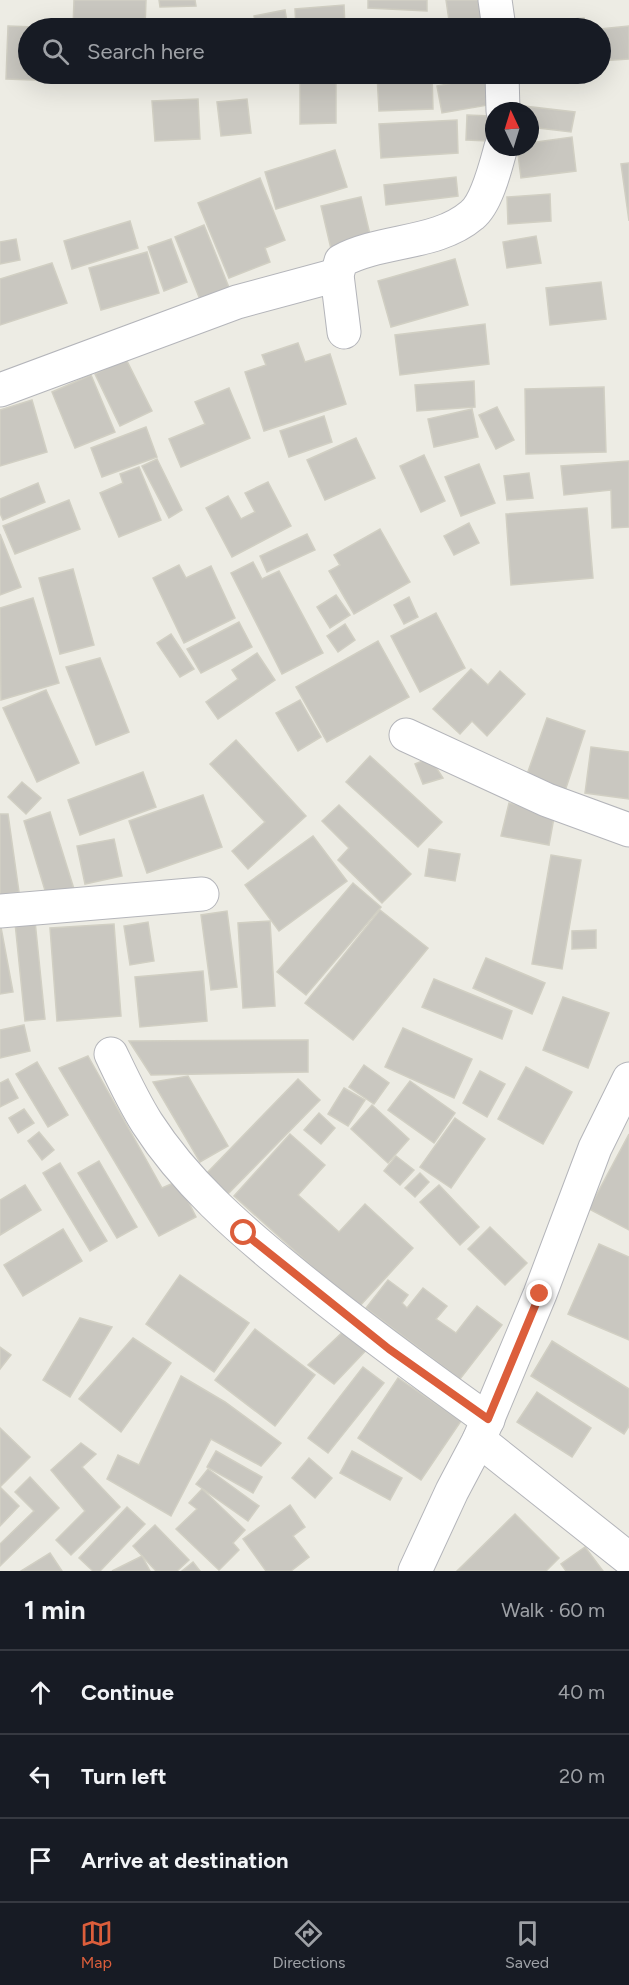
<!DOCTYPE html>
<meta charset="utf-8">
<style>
:root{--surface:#171b24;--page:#242831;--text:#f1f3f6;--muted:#9ea1a6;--line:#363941;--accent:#dc5e3b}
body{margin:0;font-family:Figtree,sans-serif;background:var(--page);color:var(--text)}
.compass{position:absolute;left:485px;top:102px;width:54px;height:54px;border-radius:50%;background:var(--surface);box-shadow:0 6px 24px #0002;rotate:356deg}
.stop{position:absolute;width:18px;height:18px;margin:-14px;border:4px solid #dc5e3b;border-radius:50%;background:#fff}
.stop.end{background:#dc5e3b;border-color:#fff;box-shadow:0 2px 6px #0008}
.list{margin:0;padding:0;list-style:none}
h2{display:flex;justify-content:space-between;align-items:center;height:78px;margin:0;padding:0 24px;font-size:26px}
h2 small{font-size:20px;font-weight:400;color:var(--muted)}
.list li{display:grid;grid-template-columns:39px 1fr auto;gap:18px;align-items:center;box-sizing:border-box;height:84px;padding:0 24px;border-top:2px solid var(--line)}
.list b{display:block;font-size:22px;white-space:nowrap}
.list em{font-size:20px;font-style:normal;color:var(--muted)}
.icon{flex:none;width:33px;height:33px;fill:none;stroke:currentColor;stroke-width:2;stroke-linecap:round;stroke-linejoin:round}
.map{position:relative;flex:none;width:629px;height:1571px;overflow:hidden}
.search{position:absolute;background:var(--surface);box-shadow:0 6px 24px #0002;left:18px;right:18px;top:18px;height:66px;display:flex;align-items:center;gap:15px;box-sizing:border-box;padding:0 21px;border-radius:33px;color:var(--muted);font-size:22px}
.sheet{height:330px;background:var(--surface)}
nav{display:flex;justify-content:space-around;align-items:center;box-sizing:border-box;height:84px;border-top:2px solid var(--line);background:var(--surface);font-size:16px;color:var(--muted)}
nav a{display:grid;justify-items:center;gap:3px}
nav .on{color:var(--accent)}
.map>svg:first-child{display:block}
</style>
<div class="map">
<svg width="629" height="1571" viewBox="0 0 629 1571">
<rect width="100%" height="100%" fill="#edece4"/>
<g fill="#c9c7c0" stroke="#d1cfc3" stroke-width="1.5">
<path d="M74 0H146L145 28H73Z"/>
<path d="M159 0H195L196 6 160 7Z"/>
<path d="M368 0H427V11L368 8Z"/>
<path d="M446 0H483L485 22 450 27Z"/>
<path d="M344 5 345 28H296L295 9Z"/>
<path d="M285 10 288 28H257L254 16Z"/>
<path d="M584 18 585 28H521V23Z"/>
<path d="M8 26 62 28H28V74H59V81L6 79Z"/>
<path d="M629 26V59L600 61V29Z"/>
<path d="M377 74H432L433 109 379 111Z"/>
<path d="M489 76 494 104 442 113 437 86Z"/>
<path d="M336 78V123L300 124V79Z"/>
<path d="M198 99 200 139 155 141 152 101Z"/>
<path d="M247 99 251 133 221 136 217 102Z"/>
<path d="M524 106 575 112 571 132 530 127V111H523Z"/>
<path d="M467 115 490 116 489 141 466 140Z"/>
<path d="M457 120 458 153 381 158 379 124Z"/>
<path d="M572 137 576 171 521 178 517 147H530V143Z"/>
<path d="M335 150 347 187 276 209 265 172Z"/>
<path d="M629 163V221L621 164Z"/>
<path d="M456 177 458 196 386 205 384 185Z"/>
<path d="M260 178 285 240 265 248 270 262 229 278 198 203Z"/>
<path d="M550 194 551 221 508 224 507 197Z"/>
<path d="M361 197 372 243 332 253 321 206Z"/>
<path d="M130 221 138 248 72 269 64 241Z"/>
<path d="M204 225 230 290 201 302 175 237Z"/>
<path d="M536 236 541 263 507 268 503 242Z"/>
<path d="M16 239 20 260 0 264V242Z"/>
<path d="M171 239 187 282 164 291 148 247Z"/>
<path d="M147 252 159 293 101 310 89 268Z"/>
<path d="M455 259 468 305 391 327 378 281Z"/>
<path d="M52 263 67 303 0 325V279Z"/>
<path d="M601 282 606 319 550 325 546 288Z"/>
<path d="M485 324 489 364 400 375 395 335Z"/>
<path d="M298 343 305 362 330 354 346 404 264 431 245 372 266 365 262 355Z"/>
<path d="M126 359 152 411 120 426 95 374Z"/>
<path d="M91 375 115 432 75 448 52 392Z"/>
<path d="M474 381 475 407 417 411 415 385Z"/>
<path d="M604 387 606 452 526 454 525 389Z"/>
<path d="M229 388 250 438 181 467 169 439 205 424 195 402Z"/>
<path d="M32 400 47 452 0 466V410Z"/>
<path d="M497 407 514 440 496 449 479 415Z"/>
<path d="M472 409 478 437 434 447 428 419Z"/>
<path d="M324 416 332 442 289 457 280 431Z"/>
<path d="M146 427 157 457 102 477 91 448Z"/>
<path d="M356 438 375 478 325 500 307 460Z"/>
<path d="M424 455 445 501 421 512 400 466Z"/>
<path d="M157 459 182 510 169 518 142 466Z"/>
<path d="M629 461V527L612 528 611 490 564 495 561 466Z"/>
<path d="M479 464 495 503 461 516 445 477Z"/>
<path d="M139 467 161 520 119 537 100 493 123 483 120 474Z"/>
<path d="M529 473 533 498 507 500 504 476Z"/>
<path d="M268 482 291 526 232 557 206 508 228 496 241 519 255 512 245 493Z"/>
<path d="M38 483 45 502 3 520 0 513V499Z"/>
<path d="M69 500 80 529 15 554 3 526Z"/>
<path d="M587 508 593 578 511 585 506 514Z"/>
<path d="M469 523 479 543 454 555 444 536Z"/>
<path d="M380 529 410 582 354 614 329 571 340 565 334 555Z"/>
<path d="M0 534 21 587 0 595Z"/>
<path d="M307 534 315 550 267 572 260 556Z"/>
<path d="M253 562 262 579 279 571 323 653 282 674 231 573Z"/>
<path d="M179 565 186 578 211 566 235 618 184 643 153 578Z"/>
<path d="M73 569 94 645 60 654 39 578Z"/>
<path d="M336 595 350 615 330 628 317 607Z"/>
<path d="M409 597 418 617 404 624 394 605Z"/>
<path d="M33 598 59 683 1 700 0 608Z"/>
<path d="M436 613 465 668 420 692 391 636Z"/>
<path d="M239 622 252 647 201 673 187 649Z"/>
<path d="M345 624 355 640 338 652 327 636Z"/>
<path d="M171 634 194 669 180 677 157 643Z"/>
<path d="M378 641 409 697 327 742 296 687Z"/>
<path d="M257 653 275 680 218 719 206 702 238 679 232 670Z"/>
<path d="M100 658 129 732 96 745 66 667Z"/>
<path d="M471 669 488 685 500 671 525 694 487 736 472 721 460 734 433 709Z"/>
<path d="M46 690 79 763 37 782 3 708Z"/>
<path d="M300 700 321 737 298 751 276 713Z"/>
<path d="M547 718 585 731 564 794 525 780Z"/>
<path d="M236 740 306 816 248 869 232 851 265 822 210 764Z"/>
<path d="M591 747 629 752V799L585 793Z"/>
<path d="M370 756 442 822 418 847 346 782Z"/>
<path d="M430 758 443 778 423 784 415 764Z"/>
<path d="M143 772 156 807 80 835 68 800Z"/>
<path d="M22 782 41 798 26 814 8 797Z"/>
<path d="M203 795 222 847 147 873 129 821Z"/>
<path d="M509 803 555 812 549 845 501 836Z"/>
<path d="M339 805 411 874 382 903 338 860 349 848 322 821Z"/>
<path d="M50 812 74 889 47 897 24 821Z"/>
<path d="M0 814H8L19 892 0 895Z"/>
<path d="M313 836 347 881 279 931 245 885Z"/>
<path d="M114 839 122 876 85 884 77 846Z"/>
<path d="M429 849 460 854 455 881 425 876Z"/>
<path d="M551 855 581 860 562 969 532 964Z"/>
<path d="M353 883 381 907 306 995 277 972Z"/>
<path d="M380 910 428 948 353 1040 305 1003Z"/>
<path d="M34 911 45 1019 25 1021 14 913Z"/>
<path d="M227 911 237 987 211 990 201 915Z"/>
<path d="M270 921 275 1006 243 1008 238 923Z"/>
<path d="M0 922 13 992 0 994Z"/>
<path d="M148 922 154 961 130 965 124 926Z"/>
<path d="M114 924 121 1016 57 1021 50 928Z"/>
<path d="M596 930V948L572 949V931Z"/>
<path d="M486 958 545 983 532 1014 473 988Z"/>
<path d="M203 971 207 1021 140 1027 135 977Z"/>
<path d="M434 979 512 1011 502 1039 422 1007Z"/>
<path d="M563 997 609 1013 588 1068 543 1050Z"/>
<path d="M24 1025 30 1051 0 1058V1030Z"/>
<path d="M403 1028 472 1059 454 1098 385 1067Z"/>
<path d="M308 1040V1072L151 1075 129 1041Z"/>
<path d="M88 1056 162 1188 178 1181 196 1217 159 1236 59 1068Z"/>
<path d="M37 1062 68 1115 48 1127 16 1074Z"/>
<path d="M364 1065 389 1083 374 1104 349 1087Z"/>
<path d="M526 1067 572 1092 543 1144 498 1119Z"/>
<path d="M480 1071 505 1084 487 1117 463 1103Z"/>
<path d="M188 1076 228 1146 200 1162 153 1082Z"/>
<path d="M8 1079 18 1098 0 1107V1083Z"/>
<path d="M298 1079 320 1100 226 1196 205 1175Z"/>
<path d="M410 1081 455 1113 434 1143 388 1110Z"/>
<path d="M344 1088 365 1100 348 1126 328 1114Z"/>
<path d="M372 1105 409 1139 388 1163 351 1129Z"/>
<path d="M24 1109 34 1123 18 1133 9 1118Z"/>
<path d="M319 1113 335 1128 321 1144 304 1130Z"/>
<path d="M455 1118 485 1139 451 1188 420 1167Z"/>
<path d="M39 1132 54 1150 42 1160 28 1141Z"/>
<path d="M290 1134 325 1165 298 1195 339 1232 365 1204 413 1248 358 1308 234 1196Z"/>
<path d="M629 1134V1230L589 1209Z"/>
<path d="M396 1156 414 1170 400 1185 384 1171Z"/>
<path d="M99 1161 137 1227 117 1238 78 1173Z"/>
<path d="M60 1163 107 1241 90 1251 43 1173Z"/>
<path d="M420 1173 429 1182 415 1197 405 1188Z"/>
<path d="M25 1185 41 1210 0 1235V1200Z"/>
<path d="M439 1185 479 1227 460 1245 420 1202Z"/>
<path d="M490 1227 527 1263 505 1285 468 1249Z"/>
<path d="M63 1229 82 1261 23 1296 4 1265Z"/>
<path d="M599 1244 629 1257V1340L568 1314Z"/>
<path d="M180 1275 249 1323 214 1372 146 1324Z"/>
<path d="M388 1280 408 1295 402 1303 407 1308 423 1288 447 1306 436 1319 456 1333 477 1306 502 1325 460 1379 366 1308Z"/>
<path d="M80 1318 112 1327 70 1397 43 1380Z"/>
<path d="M348 1327 373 1343 334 1384 308 1365Z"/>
<path d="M255 1329 315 1375 275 1426 215 1380Z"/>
<path d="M133 1338 171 1363 121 1432 79 1399Z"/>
<path d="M552 1341 629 1389V1426L624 1434 531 1376Z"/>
<path d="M0 1347 11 1355 0 1369Z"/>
<path d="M363 1367 384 1383 328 1453 308 1438Z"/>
<path d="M181 1376 225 1402 281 1443 261 1466 211 1439 171 1516 107 1479 118 1455 139 1465Z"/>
<path d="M398 1378 461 1421 421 1480 358 1438Z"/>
<path d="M537 1392 591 1428 572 1457 517 1422Z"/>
<path d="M0 1428 30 1457 0 1487Z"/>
<path d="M81 1443 96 1454 82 1467 120 1507 71 1555 56 1540 85 1511 51 1470Z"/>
<path d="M216 1451 262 1477 253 1493 207 1467Z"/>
<path d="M352 1451 402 1478 390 1500 340 1473Z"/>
<path d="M309 1458 332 1478 315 1498 292 1478Z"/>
<path d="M208 1469 259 1506 248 1521 196 1484Z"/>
<path d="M30 1477 59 1508 0 1566V1544L34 1511 15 1492Z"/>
<path d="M0 1487 19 1506 0 1526Z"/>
<path d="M202 1489 245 1530 233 1543 239 1550 219 1570 176 1529 197 1509 189 1503Z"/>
<path d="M290 1505 305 1527 293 1536 309 1557 291 1571H266L243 1539Z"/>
<path d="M127 1507 145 1524 100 1571H93L79 1558Z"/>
<path d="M515 1514 559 1558 546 1571H457Z"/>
<path d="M155 1525 189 1560 177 1571H156L133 1546Z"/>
<path d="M585 1547 603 1571H566L561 1564Z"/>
<path d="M50 1553 62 1571H21Z"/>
<path d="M142 1556 150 1571H112Z"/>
<path d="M193 1562 200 1571H182Z"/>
</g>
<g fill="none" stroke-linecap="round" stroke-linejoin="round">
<g stroke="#b4b5ba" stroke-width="35">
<g id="street">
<path d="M495 0 499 28"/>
<path d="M502 74 503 111"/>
<path d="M344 332 337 275 341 261C382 239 437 245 472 215 487 203 496 165 501 147"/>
<path d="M0 390 237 302 337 275"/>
<path d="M406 735 547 800 629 830"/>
<path d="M0 911 202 894"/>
<path d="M111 1054C122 1077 133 1101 147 1123 185 1182 238 1228 292 1272 355 1324 421 1372 488 1420"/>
<path d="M629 1079 595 1148 540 1294 479 1440 629 1559"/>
<path d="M415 1571 452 1491 479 1440"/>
</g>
</g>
<use href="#street" stroke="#fff" stroke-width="33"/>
</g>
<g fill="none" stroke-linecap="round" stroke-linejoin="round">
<path stroke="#dc5e3b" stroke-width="8" d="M244 1233 389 1349 488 1419 540 1294"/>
</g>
</svg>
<svg class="compass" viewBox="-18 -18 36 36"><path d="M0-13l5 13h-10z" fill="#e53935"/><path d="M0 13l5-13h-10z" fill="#9ea1a6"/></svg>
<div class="stop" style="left:244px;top:1233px"></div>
<div class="stop end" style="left:540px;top:1294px"></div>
<div class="search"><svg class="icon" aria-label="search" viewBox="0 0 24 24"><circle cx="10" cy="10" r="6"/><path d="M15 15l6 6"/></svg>Search here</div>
</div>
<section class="sheet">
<h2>1 min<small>Walk · 60 m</small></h2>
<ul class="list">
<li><svg class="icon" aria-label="ahead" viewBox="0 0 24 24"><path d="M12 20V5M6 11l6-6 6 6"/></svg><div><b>Continue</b></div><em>40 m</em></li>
<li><svg class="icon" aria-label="left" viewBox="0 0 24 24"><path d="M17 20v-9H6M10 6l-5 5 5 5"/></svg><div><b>Turn left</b></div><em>20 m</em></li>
<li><svg class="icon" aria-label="arrive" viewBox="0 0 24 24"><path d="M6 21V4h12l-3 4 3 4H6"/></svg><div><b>Arrive at destination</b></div></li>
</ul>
</section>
<nav>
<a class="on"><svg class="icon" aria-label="map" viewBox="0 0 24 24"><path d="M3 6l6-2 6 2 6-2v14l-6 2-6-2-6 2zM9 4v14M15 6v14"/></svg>Map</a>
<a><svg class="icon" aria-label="directions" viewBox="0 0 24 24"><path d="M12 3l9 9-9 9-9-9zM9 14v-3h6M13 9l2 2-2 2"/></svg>Directions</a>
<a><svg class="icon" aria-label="saved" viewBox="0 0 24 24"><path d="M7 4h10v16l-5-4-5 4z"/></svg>Saved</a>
</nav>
